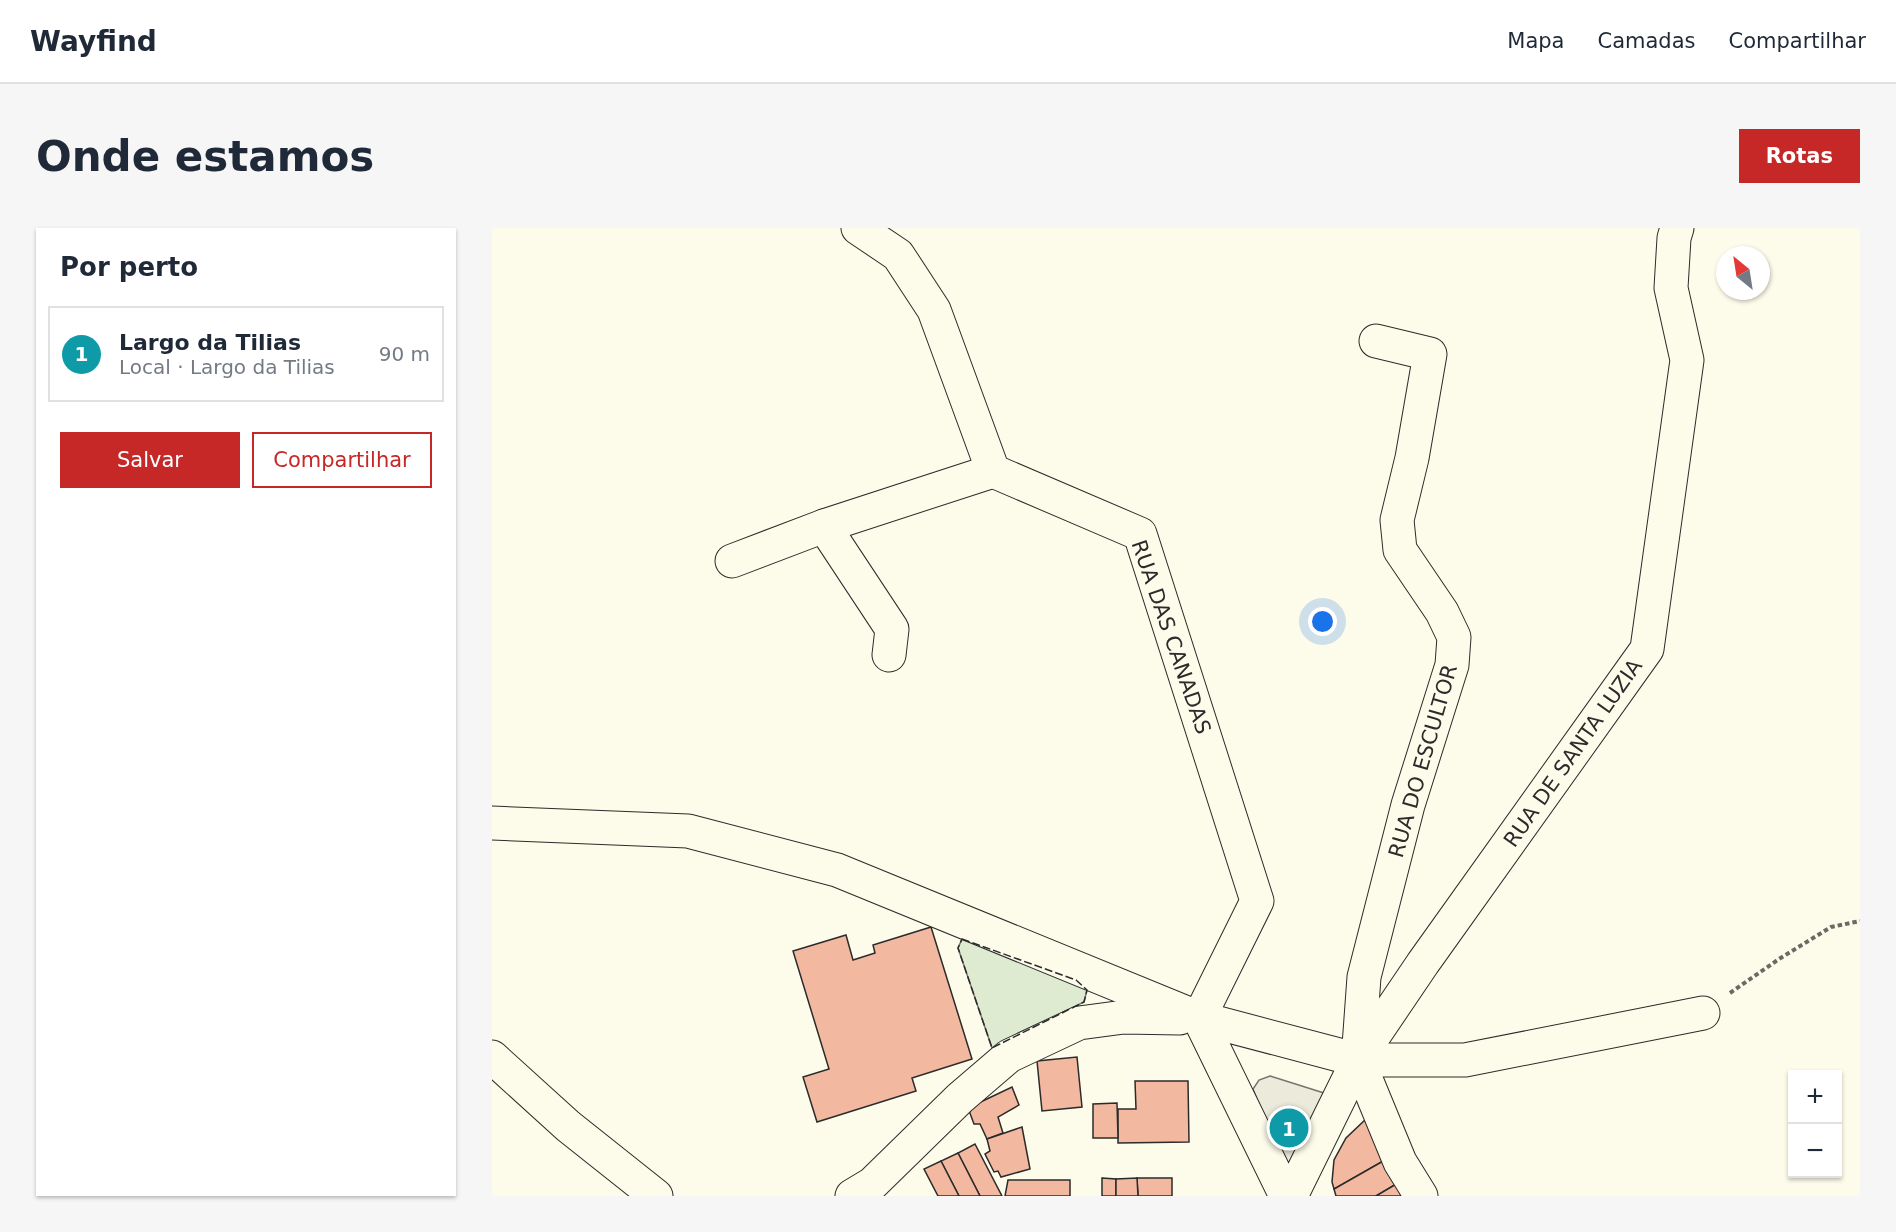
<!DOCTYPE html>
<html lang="pt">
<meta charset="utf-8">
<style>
:root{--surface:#fff;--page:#f6f6f7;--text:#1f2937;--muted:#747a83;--line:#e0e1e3;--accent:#c62828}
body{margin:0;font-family:"DejaVu Sans",sans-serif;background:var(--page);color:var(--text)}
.controls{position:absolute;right:18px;bottom:18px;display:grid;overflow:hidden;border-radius:0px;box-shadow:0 2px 4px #0004}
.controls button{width:54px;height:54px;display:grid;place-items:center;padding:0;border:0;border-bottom:2px solid var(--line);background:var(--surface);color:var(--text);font:30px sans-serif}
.compass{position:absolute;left:1224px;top:18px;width:54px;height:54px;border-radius:50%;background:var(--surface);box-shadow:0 2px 4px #0004;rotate:330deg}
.you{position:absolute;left:831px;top:394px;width:21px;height:21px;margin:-15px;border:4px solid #fff;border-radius:50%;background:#1a73e8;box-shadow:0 0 0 9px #1a73e833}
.badge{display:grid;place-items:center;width:39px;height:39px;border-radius:50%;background:var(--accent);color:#fff;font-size:20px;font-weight:700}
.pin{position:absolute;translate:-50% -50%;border:3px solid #fff;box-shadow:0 2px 6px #0006}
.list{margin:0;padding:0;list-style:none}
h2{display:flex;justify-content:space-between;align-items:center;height:78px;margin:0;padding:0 24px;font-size:26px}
h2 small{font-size:20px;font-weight:400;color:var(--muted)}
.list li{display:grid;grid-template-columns:39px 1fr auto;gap:18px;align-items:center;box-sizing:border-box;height:96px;margin:0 12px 12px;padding:0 12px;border:2px solid var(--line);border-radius:0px}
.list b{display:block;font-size:22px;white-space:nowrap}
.list p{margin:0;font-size:20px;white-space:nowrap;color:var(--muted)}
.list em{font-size:20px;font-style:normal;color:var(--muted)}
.actions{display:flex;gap:12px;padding:18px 24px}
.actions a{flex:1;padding:14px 0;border:2px solid var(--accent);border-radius:0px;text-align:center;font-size:21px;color:var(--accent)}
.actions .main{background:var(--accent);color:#fff}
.map{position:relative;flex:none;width:1368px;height:968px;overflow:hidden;border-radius:0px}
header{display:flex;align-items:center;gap:36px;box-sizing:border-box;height:84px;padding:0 30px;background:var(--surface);border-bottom:2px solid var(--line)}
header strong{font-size:28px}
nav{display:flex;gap:33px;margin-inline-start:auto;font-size:21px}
.intro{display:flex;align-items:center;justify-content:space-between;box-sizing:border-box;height:144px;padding:0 36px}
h1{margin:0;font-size:42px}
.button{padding:15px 27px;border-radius:0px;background:var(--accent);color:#fff;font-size:21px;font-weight:700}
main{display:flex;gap:36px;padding:0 36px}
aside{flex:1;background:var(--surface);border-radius:0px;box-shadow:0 2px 4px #0004}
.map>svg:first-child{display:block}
</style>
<header>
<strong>Wayfind</strong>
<nav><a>Mapa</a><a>Camadas</a><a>Compartilhar</a></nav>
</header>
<div class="intro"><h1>Onde estamos</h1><a class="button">Rotas</a></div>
<main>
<aside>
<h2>Por perto<small></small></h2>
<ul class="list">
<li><span class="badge" style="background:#0f9aa8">1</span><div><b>Largo da Tilias</b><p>Local · Largo da Tilias</p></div><em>90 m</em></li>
</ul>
<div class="actions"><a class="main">Salvar</a><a>Compartilhar</a></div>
</aside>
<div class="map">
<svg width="1368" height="968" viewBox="0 0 1368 968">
<rect width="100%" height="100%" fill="#fdfbea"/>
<path fill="#deebd1" stroke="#74746e" stroke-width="1.5" d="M470 711 584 752 595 762 592 774 500 820 466 720Z"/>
<path fill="#eceadb" stroke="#74746e" stroke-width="1.5" d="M778 848 832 865 801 936 792 938 761 861 767 852Z"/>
<g fill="#f2b8a0" stroke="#2b2b2b" stroke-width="1.5">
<path d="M439 699 480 831 420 850 424 863 325 894 311 849 337 841 301 723 354 707 361 732 383 725 381 717Z"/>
<path d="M585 829 590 879 550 883 545 833Z"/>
<path d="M643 853H696L697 914 626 915V881H644Z"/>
<path d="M520 859 527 877 506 889 511 905 495 911 488 896H482L476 880Z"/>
<path d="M625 875 626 910H601V876Z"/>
<path d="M874 891 893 932 842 961 840 954 842 932 854 910Z"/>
<path d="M530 899 538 941 509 949 506 943 502 944 493 926 498 923 495 911Z"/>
<path d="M483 916 510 968H488L466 925Z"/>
<path d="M466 925 488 968H467L449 933Z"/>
<path d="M893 932 906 955 884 968H844L842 961Z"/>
<path d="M449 933 467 968H446L432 941Z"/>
<path d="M610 950 624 951V968H610Z"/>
<path d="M645 950H680V968H646Z"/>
<path d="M645 950 646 968H624V951Z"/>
<path d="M516 952H578V968H513Z"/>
<path d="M906 955 913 968H884Z"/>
</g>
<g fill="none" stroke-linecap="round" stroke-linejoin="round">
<g stroke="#2b2b2b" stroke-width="35">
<g id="minor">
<path d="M366 0 406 27 442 82 501 243 648 306 765 673 707 790"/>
<path d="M884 113 938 126 920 230 905 292 908 322 950 384 962 409 960 437 916 577 872 749 866 832 908 934 929 968"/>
<path d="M332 298 400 401 397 427"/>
<path d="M240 333 332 298 501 243"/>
<path d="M0 595 196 603 345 642 707 790"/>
<path d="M0 829 76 898 164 968"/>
<path d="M866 831 931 735 1155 421 1195 132 1179 60 1182 10 1185 0"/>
<path d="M866 832H973L1211 785"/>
<path d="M360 968 380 956 468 870 517 828 587 795 632 789 688 790"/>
<path d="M794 968 707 790 866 832 799 968"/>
</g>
</g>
<path stroke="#6a6964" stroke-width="4" stroke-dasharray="4.5 3" stroke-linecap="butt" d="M1238 765 1287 731 1339 699 1368 693"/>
<use href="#minor" stroke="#fdfbea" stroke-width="33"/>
<path stroke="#2b2b2b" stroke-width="1.5" stroke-dasharray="8 3" stroke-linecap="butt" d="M470 711 584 752 595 762 592 774 500 820 466 720Z"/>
</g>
<g text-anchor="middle" stroke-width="4.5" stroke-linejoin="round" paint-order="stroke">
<g font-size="21" fill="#2b2b2b" stroke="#fdfbea">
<text transform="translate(679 409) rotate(71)" y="7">RUA DAS CANADAS</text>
<text transform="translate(1081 525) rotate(-55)" y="7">RUA DE SANTA LUZIA</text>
<text transform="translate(931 533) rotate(-74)" y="7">RUA DO ESCULTOR</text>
</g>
</g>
</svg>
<div class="controls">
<button>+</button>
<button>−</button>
</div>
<svg class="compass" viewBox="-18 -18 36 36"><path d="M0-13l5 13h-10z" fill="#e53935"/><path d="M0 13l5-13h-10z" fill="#747a83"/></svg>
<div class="you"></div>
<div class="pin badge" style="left:797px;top:900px;background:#0f9aa8">1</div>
</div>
</main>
